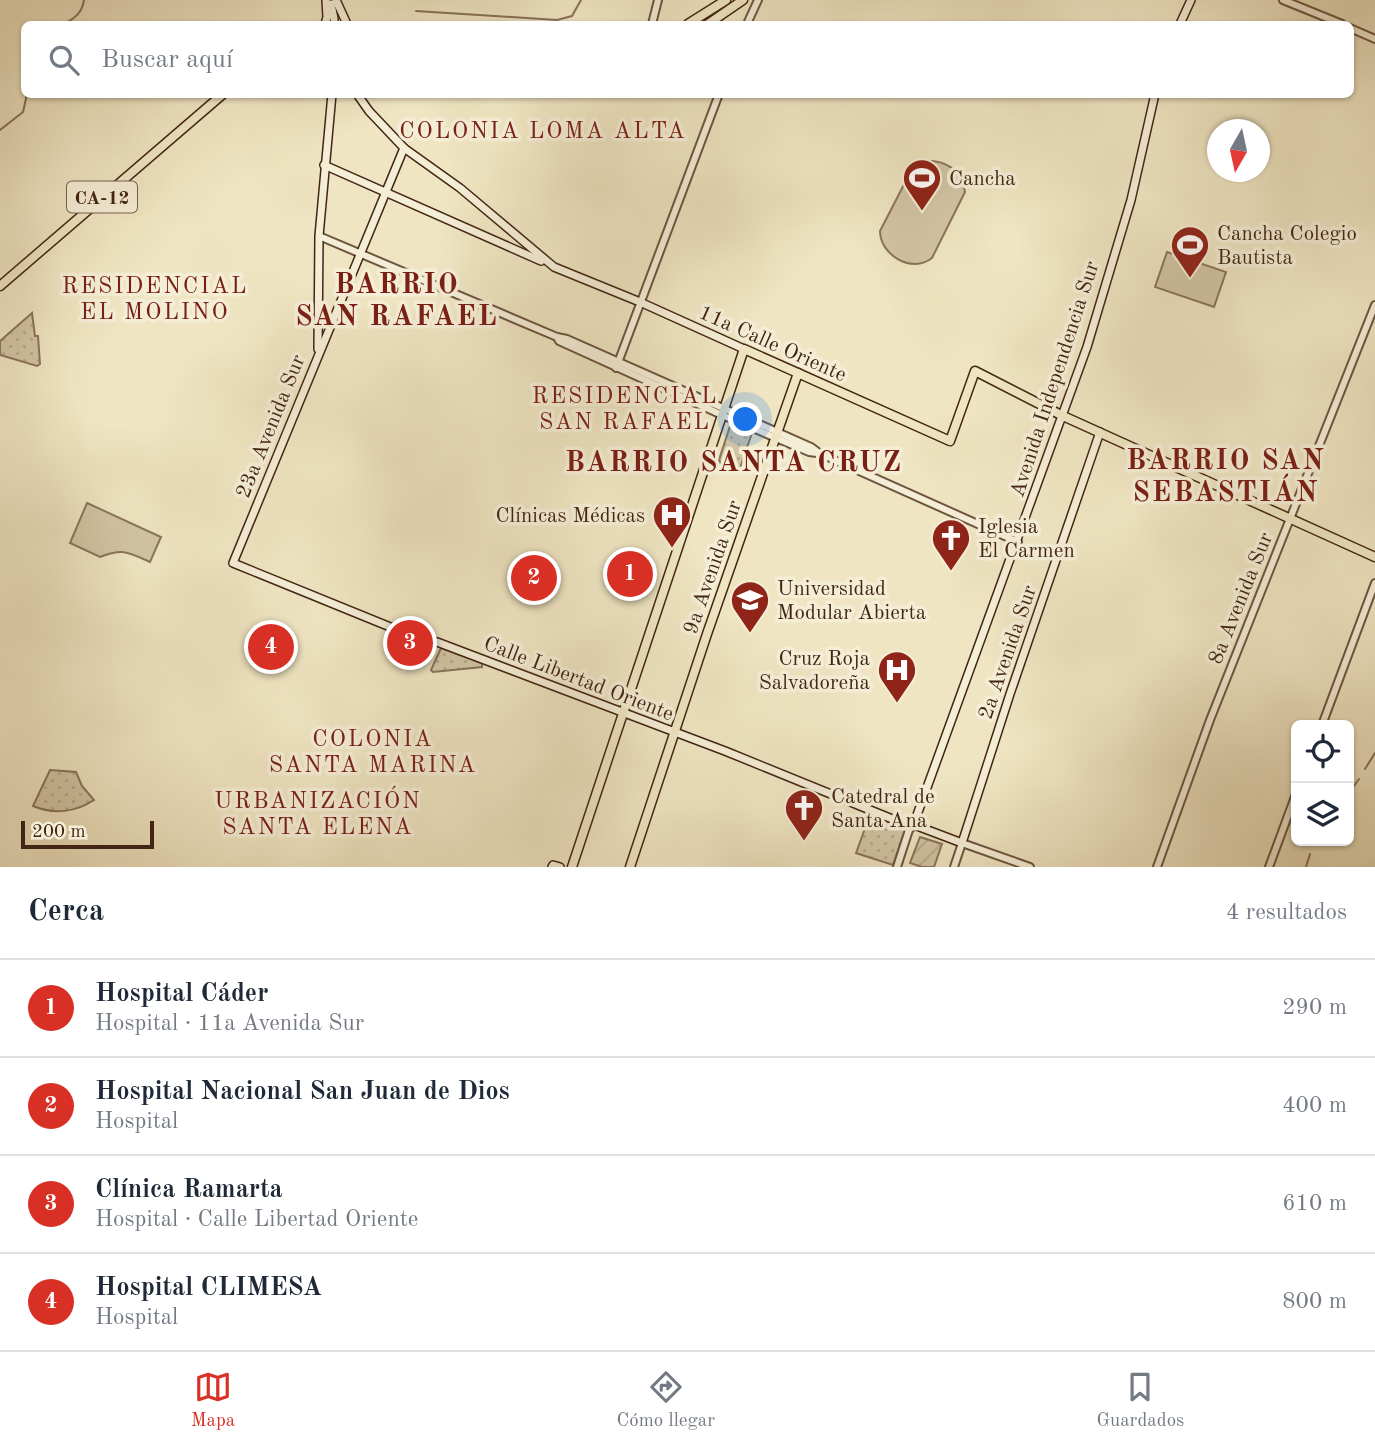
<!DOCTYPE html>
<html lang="es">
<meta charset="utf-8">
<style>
:root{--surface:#fff;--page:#f2f2f3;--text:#1f2937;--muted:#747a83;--line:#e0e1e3;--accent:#d93025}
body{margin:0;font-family:"Old Standard TT",serif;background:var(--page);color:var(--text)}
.controls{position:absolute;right:21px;bottom:21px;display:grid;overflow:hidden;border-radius:10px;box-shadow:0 2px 5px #0004}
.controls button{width:63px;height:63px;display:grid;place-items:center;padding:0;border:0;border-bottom:2px solid var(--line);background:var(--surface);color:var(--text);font:35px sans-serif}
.compass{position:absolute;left:1207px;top:119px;width:63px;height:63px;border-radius:50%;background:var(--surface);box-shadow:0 2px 5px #0004;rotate:189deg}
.scale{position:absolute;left:21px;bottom:18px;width:133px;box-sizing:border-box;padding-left:7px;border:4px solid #432514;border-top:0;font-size:19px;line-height:24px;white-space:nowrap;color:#432514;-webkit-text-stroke:5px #f5eed7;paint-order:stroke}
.you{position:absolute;left:746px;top:420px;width:24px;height:24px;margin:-18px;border:5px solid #fff;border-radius:50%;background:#1a73e8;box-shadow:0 0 0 10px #1a73e833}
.badge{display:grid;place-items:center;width:46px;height:46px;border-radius:50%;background:var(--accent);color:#fff;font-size:23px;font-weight:700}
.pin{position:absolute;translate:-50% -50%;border:4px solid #fff;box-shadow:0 2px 7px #0006}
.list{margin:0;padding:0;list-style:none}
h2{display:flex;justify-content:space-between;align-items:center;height:91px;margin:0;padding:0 28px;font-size:30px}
h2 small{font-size:23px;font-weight:400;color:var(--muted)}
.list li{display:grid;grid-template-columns:46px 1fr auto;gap:21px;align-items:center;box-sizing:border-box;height:98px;padding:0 28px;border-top:2px solid var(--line)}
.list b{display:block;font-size:26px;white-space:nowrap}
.list p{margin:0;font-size:23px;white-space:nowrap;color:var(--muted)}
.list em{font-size:23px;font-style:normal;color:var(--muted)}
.icon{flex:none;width:38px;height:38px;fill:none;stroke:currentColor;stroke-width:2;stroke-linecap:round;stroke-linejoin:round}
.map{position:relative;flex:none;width:1375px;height:867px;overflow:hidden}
.search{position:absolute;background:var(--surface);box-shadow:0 2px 5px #0004;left:21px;right:21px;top:21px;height:77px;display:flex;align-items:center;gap:18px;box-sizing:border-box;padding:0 24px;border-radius:10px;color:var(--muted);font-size:26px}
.sheet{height:483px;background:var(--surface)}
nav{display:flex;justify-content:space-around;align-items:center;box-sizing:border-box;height:98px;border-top:2px solid var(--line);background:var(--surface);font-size:19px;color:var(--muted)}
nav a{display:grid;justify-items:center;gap:4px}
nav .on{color:var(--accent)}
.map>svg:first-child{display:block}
</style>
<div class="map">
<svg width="1375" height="867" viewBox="0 0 1375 867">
<defs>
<pattern id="park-dots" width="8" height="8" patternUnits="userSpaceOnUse" patternTransform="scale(1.75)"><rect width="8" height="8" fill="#d2c4a4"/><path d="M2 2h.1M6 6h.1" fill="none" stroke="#b6a88c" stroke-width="1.8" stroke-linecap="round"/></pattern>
<pattern id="garden-furrows" width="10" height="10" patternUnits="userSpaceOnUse" patternTransform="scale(1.75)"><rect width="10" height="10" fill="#d2c4a4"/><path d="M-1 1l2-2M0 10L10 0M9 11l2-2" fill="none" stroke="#b6a88c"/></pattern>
</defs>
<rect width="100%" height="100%" fill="#efe5c2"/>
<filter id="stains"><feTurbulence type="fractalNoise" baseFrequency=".00286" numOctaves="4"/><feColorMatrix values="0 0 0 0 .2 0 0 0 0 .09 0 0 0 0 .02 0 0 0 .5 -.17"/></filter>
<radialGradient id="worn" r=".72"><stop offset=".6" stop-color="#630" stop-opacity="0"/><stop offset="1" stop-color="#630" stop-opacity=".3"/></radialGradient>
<g fill="#d2c4a4" stroke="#8a745c" stroke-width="2">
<path d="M922 161C944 159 962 169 965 192L932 258C912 274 880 255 880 231L913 167Z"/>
<path d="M1167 252 1226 272 1214 307 1155 287Z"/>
<path d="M87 503 161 537 150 562C128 552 123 548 100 557L70 543Z"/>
</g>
<g fill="url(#park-dots)" stroke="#8a745c" stroke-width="2">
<path d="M32 313 35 336H38L40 364 37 366 0 355V341Z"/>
<path d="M733 425 752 433 739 471 721 464 719 460 730 426Z"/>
<path d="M441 648 482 663V667L433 672 431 670Z"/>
<path d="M50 770 76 772 82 786 94 800C76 812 54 815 33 806Z"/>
<path d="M871 812 906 827 893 865 856 853Z"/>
</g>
<path fill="url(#garden-furrows)" stroke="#8a745c" stroke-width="2" d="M920 837 942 844 934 867H922L910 863Z"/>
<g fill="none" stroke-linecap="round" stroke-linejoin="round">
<g stroke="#877159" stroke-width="2">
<path d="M416 11 557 20 572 16 581 0"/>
<path d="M64 24C75 18 82 13 84 0"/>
<path d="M0 130 23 112 27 94"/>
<path d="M1365 769 1375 753"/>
<path d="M1349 793 1359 779"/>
<path d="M1313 845 1316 841"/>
<path d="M1306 867 1310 854"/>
</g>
<g stroke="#6e5540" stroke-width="10">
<g id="tertiary">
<path d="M1283 0 1342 24"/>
<path d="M652 24 658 0"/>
<path d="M747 24 758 0"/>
<path d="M1350 28 1375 39"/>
<path d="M319 236 557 337 567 339 811 447 819 453 1018 542"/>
<path d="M557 337 559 341 722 415 809 452 817 453"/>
<path d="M616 368 719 94"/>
<path d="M1322 725 1375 583"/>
<path d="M897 867 909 830 913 826"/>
<path d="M954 867 962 843 1030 867"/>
<path d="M1157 867 1210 720 1375 305"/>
<path d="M1269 867 1296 794"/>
</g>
</g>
<g stroke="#432514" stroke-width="10">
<g id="secondary">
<path d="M336 0 347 24"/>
<path d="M331 4 334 19"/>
<path d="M325 24 327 17 326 0"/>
<path d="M1180 24 1191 0"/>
<path d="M357 94 369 111 404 148 460 188 554 267 640 302 744 349"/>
<path d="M404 148 233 563 405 633 437 642 725 751 907 825 917 826 962 843 1010 694 1100 432"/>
<path d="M324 165 541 261"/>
<path d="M318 349 319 236 332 94"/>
<path d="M913 826 1087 347 1131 200 1155 94"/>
<path d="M552 867 553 865 560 867"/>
</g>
</g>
<g stroke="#432514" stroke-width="11">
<g id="primary">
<path d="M0 286 223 94"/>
<path d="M572 867 744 349 950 441 975 371 1063 416 1375 557"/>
<path d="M630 867 707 634 798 373"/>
</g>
</g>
<g stroke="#432514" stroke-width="11">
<g id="trunk">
<path d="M688 24 726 0"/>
<path d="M708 24 743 0"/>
</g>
</g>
<use href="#tertiary" stroke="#f5eed7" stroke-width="6"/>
<use href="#secondary" stroke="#f5eed7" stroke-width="7"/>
<use href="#primary" stroke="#efe5c2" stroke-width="8"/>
<use href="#trunk" stroke="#efe5c2" stroke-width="8"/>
</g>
<defs>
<g id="stadium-pin" transform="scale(2.0125)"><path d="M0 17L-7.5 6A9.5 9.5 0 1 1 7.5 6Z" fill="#8f2418" stroke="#f5eed7"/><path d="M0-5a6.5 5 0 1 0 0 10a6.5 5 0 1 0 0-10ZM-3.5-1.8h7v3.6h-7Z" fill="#fff"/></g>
<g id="hospital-pin" transform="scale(2.0125)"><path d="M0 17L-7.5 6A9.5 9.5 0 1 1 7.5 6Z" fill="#8f2418" stroke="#f5eed7"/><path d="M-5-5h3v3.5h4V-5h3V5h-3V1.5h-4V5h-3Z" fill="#fff"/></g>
<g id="church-pin" transform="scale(2.0125)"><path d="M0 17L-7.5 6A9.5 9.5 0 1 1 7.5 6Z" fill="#8f2418" stroke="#f5eed7"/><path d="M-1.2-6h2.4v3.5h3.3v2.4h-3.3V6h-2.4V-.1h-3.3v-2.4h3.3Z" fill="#fff"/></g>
<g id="university-pin" transform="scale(2.0125)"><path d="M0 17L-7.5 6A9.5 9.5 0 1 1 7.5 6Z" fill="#8f2418" stroke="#f5eed7"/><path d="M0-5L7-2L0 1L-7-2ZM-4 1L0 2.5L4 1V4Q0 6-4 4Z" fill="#fff"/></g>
</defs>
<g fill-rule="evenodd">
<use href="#stadium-pin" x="922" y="178"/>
<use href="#stadium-pin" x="1190" y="245"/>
<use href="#hospital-pin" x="672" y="515"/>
<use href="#church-pin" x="951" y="538"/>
<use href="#university-pin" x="750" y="600"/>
<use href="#hospital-pin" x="897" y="670"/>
<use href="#church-pin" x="804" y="808"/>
</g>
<g text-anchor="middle" stroke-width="7" stroke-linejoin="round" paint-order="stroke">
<rect fill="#f5eed7" stroke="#78614e" stroke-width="2" x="67" y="181.5" width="70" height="31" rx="5"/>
<g font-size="19" font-weight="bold" fill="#432514">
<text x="102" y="204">CA-12</text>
</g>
<g font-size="21" fill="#432514" stroke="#f5eed7" text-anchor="start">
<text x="949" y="185">Cancha</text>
<text x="1217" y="240">Cancha Colegio<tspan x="1217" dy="24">Bautista</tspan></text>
<text x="645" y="522" text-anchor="end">Clínicas Médicas</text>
<text x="978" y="533">Iglesia<tspan x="978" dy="24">El Carmen</tspan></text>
<text x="777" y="595">Universidad<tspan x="777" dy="24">Modular Abierta</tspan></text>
<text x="870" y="665" text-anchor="end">Cruz Roja<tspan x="870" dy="24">Salvadoreña</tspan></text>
<text x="831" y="803">Catedral de<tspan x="831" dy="24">Santa Ana</tspan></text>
</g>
<g font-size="21" fill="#432514" stroke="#f5eed7">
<text transform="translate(773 343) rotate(24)" y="7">11a Calle Oriente</text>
<text transform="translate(1054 379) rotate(-72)" y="7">Avenida Independencia Sur</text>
<text transform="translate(270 426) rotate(-68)" y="7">23a Avenida Sur</text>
<text transform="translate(712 567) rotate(-71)" y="7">9a Avenida Sur</text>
<text transform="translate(1240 598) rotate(-68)" y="7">8a Avenida Sur</text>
<text transform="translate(1007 652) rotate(-71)" y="7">2a Avenida Sur</text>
<text transform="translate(579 678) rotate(21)" y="7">Calle Libertad Oriente</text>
</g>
<g font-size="23" letter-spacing="2" fill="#7a1f14" stroke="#f5eed7">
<text x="543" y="138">COLONIA LOMA ALTA</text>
<text x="155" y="293">RESIDENCIAL<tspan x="155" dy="26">EL MOLINO</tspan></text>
<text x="625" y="403">RESIDENCIAL<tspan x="625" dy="26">SAN RAFAEL</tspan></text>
<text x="373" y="746">COLONIA<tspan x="373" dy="26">SANTA MARINA</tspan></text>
<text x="318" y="808">URBANIZACIÓN<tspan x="318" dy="26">SANTA ELENA</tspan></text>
</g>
<g font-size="28" font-weight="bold" letter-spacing="2" fill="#7a1f14" stroke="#f5eed7">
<text x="397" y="293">BARRIO<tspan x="397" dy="32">SAN RAFAEL</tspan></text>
<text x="1226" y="469">BARRIO SAN<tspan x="1226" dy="32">SEBASTIÁN</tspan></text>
<text x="734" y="471">BARRIO SANTA CRUZ</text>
</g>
</g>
<rect width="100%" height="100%" filter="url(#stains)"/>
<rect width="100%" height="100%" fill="url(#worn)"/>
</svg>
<div class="controls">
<button><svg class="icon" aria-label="locate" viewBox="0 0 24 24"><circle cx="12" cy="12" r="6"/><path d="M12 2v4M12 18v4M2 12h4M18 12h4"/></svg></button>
<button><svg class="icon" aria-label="layers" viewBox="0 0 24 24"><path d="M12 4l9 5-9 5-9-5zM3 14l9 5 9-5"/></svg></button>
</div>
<svg class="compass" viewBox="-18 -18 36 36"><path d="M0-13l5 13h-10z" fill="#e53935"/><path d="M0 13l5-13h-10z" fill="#747a83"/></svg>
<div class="scale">200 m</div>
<div class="you"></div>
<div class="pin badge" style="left:630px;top:574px">1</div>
<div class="pin badge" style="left:534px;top:578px">2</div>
<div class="pin badge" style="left:410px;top:643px">3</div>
<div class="pin badge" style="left:271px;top:647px">4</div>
<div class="search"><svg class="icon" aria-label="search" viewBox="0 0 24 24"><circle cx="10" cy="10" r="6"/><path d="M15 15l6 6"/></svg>Buscar aquí</div>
</div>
<section class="sheet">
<h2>Cerca<small>4 resultados</small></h2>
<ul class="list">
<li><span class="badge">1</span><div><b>Hospital Cáder</b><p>Hospital · 11a Avenida Sur</p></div><em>290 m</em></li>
<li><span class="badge">2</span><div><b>Hospital Nacional San Juan de Dios</b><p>Hospital</p></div><em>400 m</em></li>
<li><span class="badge">3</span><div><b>Clínica Ramarta</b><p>Hospital · Calle Libertad Oriente</p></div><em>610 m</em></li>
<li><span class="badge">4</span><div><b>Hospital CLIMESA</b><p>Hospital</p></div><em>800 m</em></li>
</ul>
</section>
<nav>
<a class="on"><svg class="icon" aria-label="map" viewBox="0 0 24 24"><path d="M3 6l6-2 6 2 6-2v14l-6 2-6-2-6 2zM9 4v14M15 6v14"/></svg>Mapa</a>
<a><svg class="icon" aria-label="directions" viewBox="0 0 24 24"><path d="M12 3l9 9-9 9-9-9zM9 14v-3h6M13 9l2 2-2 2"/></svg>Cómo llegar</a>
<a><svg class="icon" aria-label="saved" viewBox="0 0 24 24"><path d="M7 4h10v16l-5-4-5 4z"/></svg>Guardados</a>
</nav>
